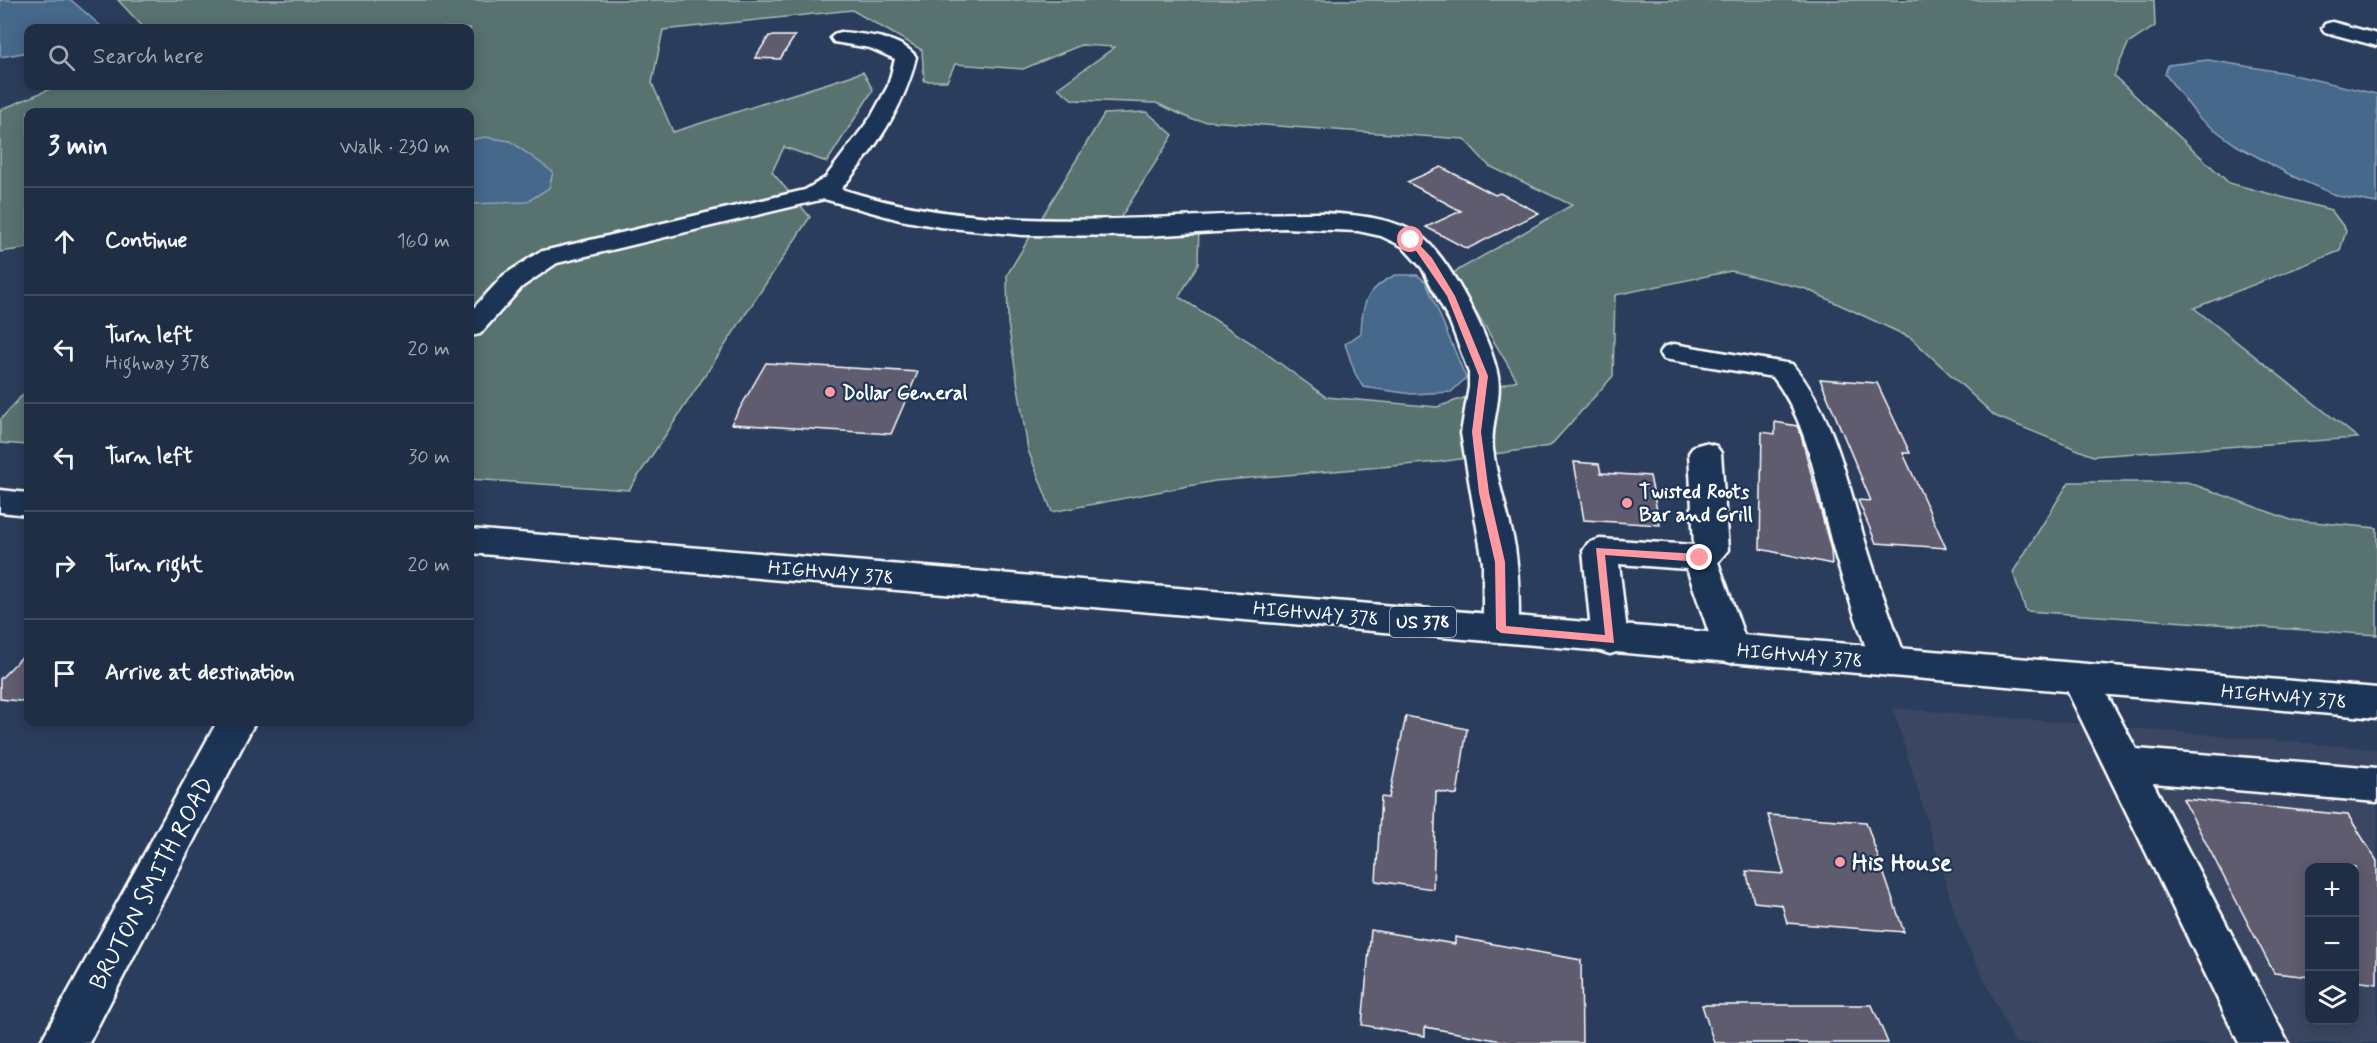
<!DOCTYPE html>
<meta charset="utf-8">
<style>
:root{--surface:#202e45;--page:#28364c;--text:#f1f3f6;--muted:#a2a8b3;--line:#3d4a5e}
body{margin:0;font-family:Mynerve,sans-serif;background:var(--page);color:var(--text)}
.controls{position:absolute;right:18px;bottom:18px;display:grid;overflow:hidden;border-radius:12px;box-shadow:0 3px 15px #0003}
.controls button{width:54px;height:54px;display:grid;place-items:center;padding:0;border:0;border-bottom:2px solid var(--line);background:var(--surface);color:var(--text);font:30px sans-serif}
.stop{position:absolute;width:18px;height:18px;margin:-14px;border:4px solid #ff9aa2;border-radius:50%;background:#fff}
.stop.end{background:#ff9aa2;border-color:#fff;box-shadow:0 2px 6px #0008}
.list{margin:0;padding:0;list-style:none}
h2{display:flex;justify-content:space-between;align-items:center;height:78px;margin:0;padding:0 24px;font-size:26px}
h2 small{font-size:20px;font-weight:400;color:var(--muted)}
.list li{display:grid;grid-template-columns:39px 1fr auto;gap:18px;align-items:center;box-sizing:border-box;height:108px;padding:0 24px;border-top:2px solid var(--line)}
.list b{display:block;font-size:22px;white-space:nowrap}
.list p{margin:0;font-size:20px;white-space:nowrap;color:var(--muted)}
.list em{font-size:20px;font-style:normal;color:var(--muted)}
.icon{flex:none;width:33px;height:33px;fill:none;stroke:currentColor;stroke-width:2;stroke-linecap:round;stroke-linejoin:round}
.map{position:relative;flex:none;width:2377px;height:1043px;overflow:hidden}
.search{position:absolute;background:var(--surface);box-shadow:0 3px 15px #0003;left:24px;top:24px;width:450px;height:66px;display:flex;align-items:center;gap:15px;box-sizing:border-box;padding:0 21px;border-radius:12px;color:var(--muted);font-size:22px}
.panel{position:absolute;background:var(--surface);box-shadow:0 3px 15px #0003;left:24px;top:108px;width:450px;height:618px;border-radius:12px}
.map>svg:first-child{display:block}
</style>
<div class="map">
<svg width="2377" height="1043" viewBox="0 0 2377 1043">
<rect width="100%" height="100%" fill="#2b3d5c"/>
<filter id="ink" filterUnits="userSpaceOnUse"><feTurbulence type="fractalNoise" baseFrequency=".0167" numOctaves="2"/><feDisplacementMap in="SourceGraphic" scale="12" xChannelSelector="R" yChannelSelector="G"/><feConvolveMatrix kernelMatrix="1 2 1 2 8 2 1 2 1" color-interpolation-filters="sRGB"/></filter>
<g filter="url(#ink)">
<path fill="#3b4662" fill-rule="evenodd" d="M1893 708 2377 749V1043H2015L1959 927ZM2310 868H2354V1020H2310Z"/>
<g fill="#58726f" stroke="#acb8b7" stroke-width="1.5">
<path d="M118 0H2154L2155 26 2128 44 2114 76 2229 183 2331 210 2346 230 2340 251 2194 308 2358 438 2093 456 1995 416 1911 338 1806 289 1731 271 1615 295 1613 376 1550 446 1439 462 1215 481 1052 512 1028 450 1008 323 1007 275 1104 114 1147 112 1173 135 1119 220 1199 224 1198 264 1179 297 1256 346 1326 397 1437 407 1517 380 1453 273 1572 205 1489 166 1464 139 1193 120 1156 103 1073 100 1058 88 1115 47 1081 45 1023 69 955 64 947 81H924L922 50 852 10 663 30 652 83 673 132 863 72 873 90 827 162 784 147 772 172 810 217 629 490 470 479V112H28V248L0 252V110L57 86H470V28H144Z"/>
<path d="M28 389V445L0 443V420Z"/>
<path d="M2069 482H2187L2291 520 2377 528V635L2026 611 2013 572Z"/>
</g>
<g fill="#44688b" stroke="#8fa4b9" stroke-width="1.5">
<path d="M0 0H71L103 28H28V52L0 57Z"/>
<path d="M2208 60 2281 72 2377 94V203L2338 196 2294 177 2236 145 2199 118 2165 74 2168 65Z"/>
<path d="M485 137 510 141 553 172 549 188 527 202 470 204V140Z"/>
<path d="M1395 275H1417L1426 282 1466 378 1451 392 1412 394 1363 387 1355 373 1345 344 1361 333C1362 301 1367 289 1395 275Z"/>
</g>
<g fill="#615c70" stroke="#fff" stroke-width="1.5">
<path d="M769 36H795L780 59 755 58Z"/>
<path d="M1441 167 1495 195 1500 193 1539 213 1467 249 1426 227 1461 211 1407 182Z"/>
<path d="M766 363 918 372 891 434 731 424Z"/>
<path d="M1820 379 1877 383 1910 453H1903L1946 548 1876 543 1858 500 1871 501Z"/>
<path d="M1775 422 1797 426 1801 435 1831 550 1832 564 1760 549 1762 432 1775 434Z"/>
<path d="M1574 462 1599 464 1601 473 1650 476 1660 525 1584 520Z"/>
<path d="M28 651V702L0 699V679Z"/>
<path d="M1406 716 1467 729 1457 795 1436 791 1433 889 1376 881 1381 797 1389 798Z"/>
<path d="M2183 799 2348 815 2377 861V984L2355 981V867H2310V977L2274 973Z"/>
<path d="M1768 815 1866 822 1904 932 1787 923 1782 905 1754 902 1746 871 1784 874Z"/>
<path d="M1371 930 1455 944V937L1581 960 1582 1043H1512L1425 1027V1036L1362 1025Z"/>
<path d="M1702 1005H1872L1888 1043H1714Z"/>
</g>
<g fill="none" stroke-linecap="round" stroke-linejoin="round">
<g stroke="#fff" stroke-width="5">
<g id="minor">
<path d="M2332 22 2377 34V46L2325 32 2322 28 2325 24Z"/>
<path d="M841 32C863 34 902 37 916 57 905 107 874 150 841 189 998 240 1161 212 1323 213 1355 215 1392 217 1419 235 1448 254 1493 343 1498 377 1502 401 1490 425 1493 449 1497 483 1509 514 1515 547 1519 574 1519 602 1519 629L1514 638 1501 642 1488 638 1483 629V563L1461 433 1469 387V373L1450 322 1422 268 1402 246 1381 236 1358 231 1284 228 1146 236 1023 235 940 227 900 220 824 199 557 263 522 287 480 334 470 336V312L504 275 539 252 805 190 825 178 871 117 888 86 895 59 870 48 834 42 831 38 834 34Z"/>
<path d="M1674 344 1792 364C1835 416 1846 478 1865 541 1877 582 1893 622 1907 662L1902 672 1889 676 1876 672 1871 662C1857 621 1842 581 1831 540 1816 484 1809 424 1773 377L1664 359 1660 353 1664 347Z"/>
<path d="M1705 443 1716 446 1721 453 1728 550 1718 562 1749 649 1744 659 1731 663 1718 659 1687 569 1619 564 1628 640 1623 650 1610 654 1597 650 1592 640 1583 551 1588 543 1600 539 1694 545 1689 453 1694 446Z"/>
<path d="M2080 664 2093 668 2136 749 2377 768V802L2153 783 2288 1043H2239L2061 678 2067 668Z"/>
<path d="M217 722H255L89 1043H40Z"/>
</g>
</g>
<g stroke="#fff" stroke-width="5">
<g id="major">
<path d="M0 490 28 493V515L0 512Z"/>
<path d="M470 529 2377 688V718L470 553Z"/>
</g>
</g>
<use href="#minor" fill="#1d3557" fill-rule="evenodd"/>
<use href="#major" fill="#1d3557" fill-rule="evenodd"/>
</g>
</g>
<path fill="#ff9aa2" d="M1408 239H1414L1432 258 1455 296 1488 376 1481 432 1489 493 1505 562 1506 626 1605 635 1596 548 1700 554 1705 558 1700 562 1605 555 1614 643 1501 633 1496 629 1495 562 1479 493 1472 432 1479 376 1447 296Z"/>
<g fill="#ff9aa2" stroke="#1d3557" stroke-width="2">
<circle cx="830" cy="392" r="6"/>
<circle cx="1627" cy="503" r="6"/>
<circle cx="1840" cy="862" r="6"/>
</g>
<g text-anchor="middle" stroke-width="4.5" stroke-linejoin="round" paint-order="stroke">
<rect fill="#1d3557" stroke="#bbc2cd" stroke-width="1.5" x="1390" y="607" width="66" height="30" rx="4.5"/>
<g font-size="18" font-weight="bold" fill="#fff">
<text x="1423" y="628">US 378</text>
</g>
<g font-size="20" font-weight="bold" fill="#fff" stroke="#1d3557" text-anchor="start">
<text x="842" y="399">Dollar General</text>
<text x="1639" y="498">Twisted Roots<tspan x="1639" dy="23">Bar and Grill</tspan></text>
</g>
<g font-size="20" fill="#fff" stroke="#1d3557">
<text transform="translate(831 572) rotate(5)" y="7">HIGHWAY 378</text>
<text transform="translate(1316 613) rotate(5)" y="7">HIGHWAY 378</text>
<text transform="translate(1800 655) rotate(5)" y="7">HIGHWAY 378</text>
<text transform="translate(2284 696) rotate(5)" y="7">HIGHWAY 378</text>
</g>
<g font-size="24" font-weight="bold" fill="#fff" stroke="#1d3557" text-anchor="start">
<text x="1852" y="870">His House</text>
</g>
<g font-size="24" fill="#fff" stroke="#1d3557">
<text transform="translate(151 883) rotate(-62)" y="8">BRUTON SMITH ROAD</text>
</g>
</g>
</svg>
<div class="controls">
<button>+</button>
<button>−</button>
<button><svg class="icon" aria-label="layers" viewBox="0 0 24 24"><path d="M12 4l9 5-9 5-9-5zM3 14l9 5 9-5"/></svg></button>
</div>
<div class="stop" style="left:1411px;top:240px"></div>
<div class="stop end" style="left:1700px;top:558px"></div>
<div class="search"><svg class="icon" aria-label="search" viewBox="0 0 24 24"><circle cx="10" cy="10" r="6"/><path d="M15 15l6 6"/></svg>Search here</div>
<section class="panel">
<h2>3 min<small>Walk · 230 m</small></h2>
<ul class="list">
<li><svg class="icon" aria-label="ahead" viewBox="0 0 24 24"><path d="M12 20V5M6 11l6-6 6 6"/></svg><div><b>Continue</b></div><em>160 m</em></li>
<li><svg class="icon" aria-label="left" viewBox="0 0 24 24"><path d="M17 20v-9H6M10 6l-5 5 5 5"/></svg><div><b>Turn left</b><p>Highway 378</p></div><em>20 m</em></li>
<li><svg class="icon" aria-label="left" viewBox="0 0 24 24"><path d="M17 20v-9H6M10 6l-5 5 5 5"/></svg><div><b>Turn left</b></div><em>30 m</em></li>
<li><svg class="icon" aria-label="right" viewBox="0 0 24 24"><path d="M7 20v-9h11M14 6l5 5-5 5"/></svg><div><b>Turn right</b></div><em>20 m</em></li>
<li><svg class="icon" aria-label="arrive" viewBox="0 0 24 24"><path d="M6 21V4h12l-3 4 3 4H6"/></svg><div><b>Arrive at destination</b></div></li>
</ul>
</section>
</div>
